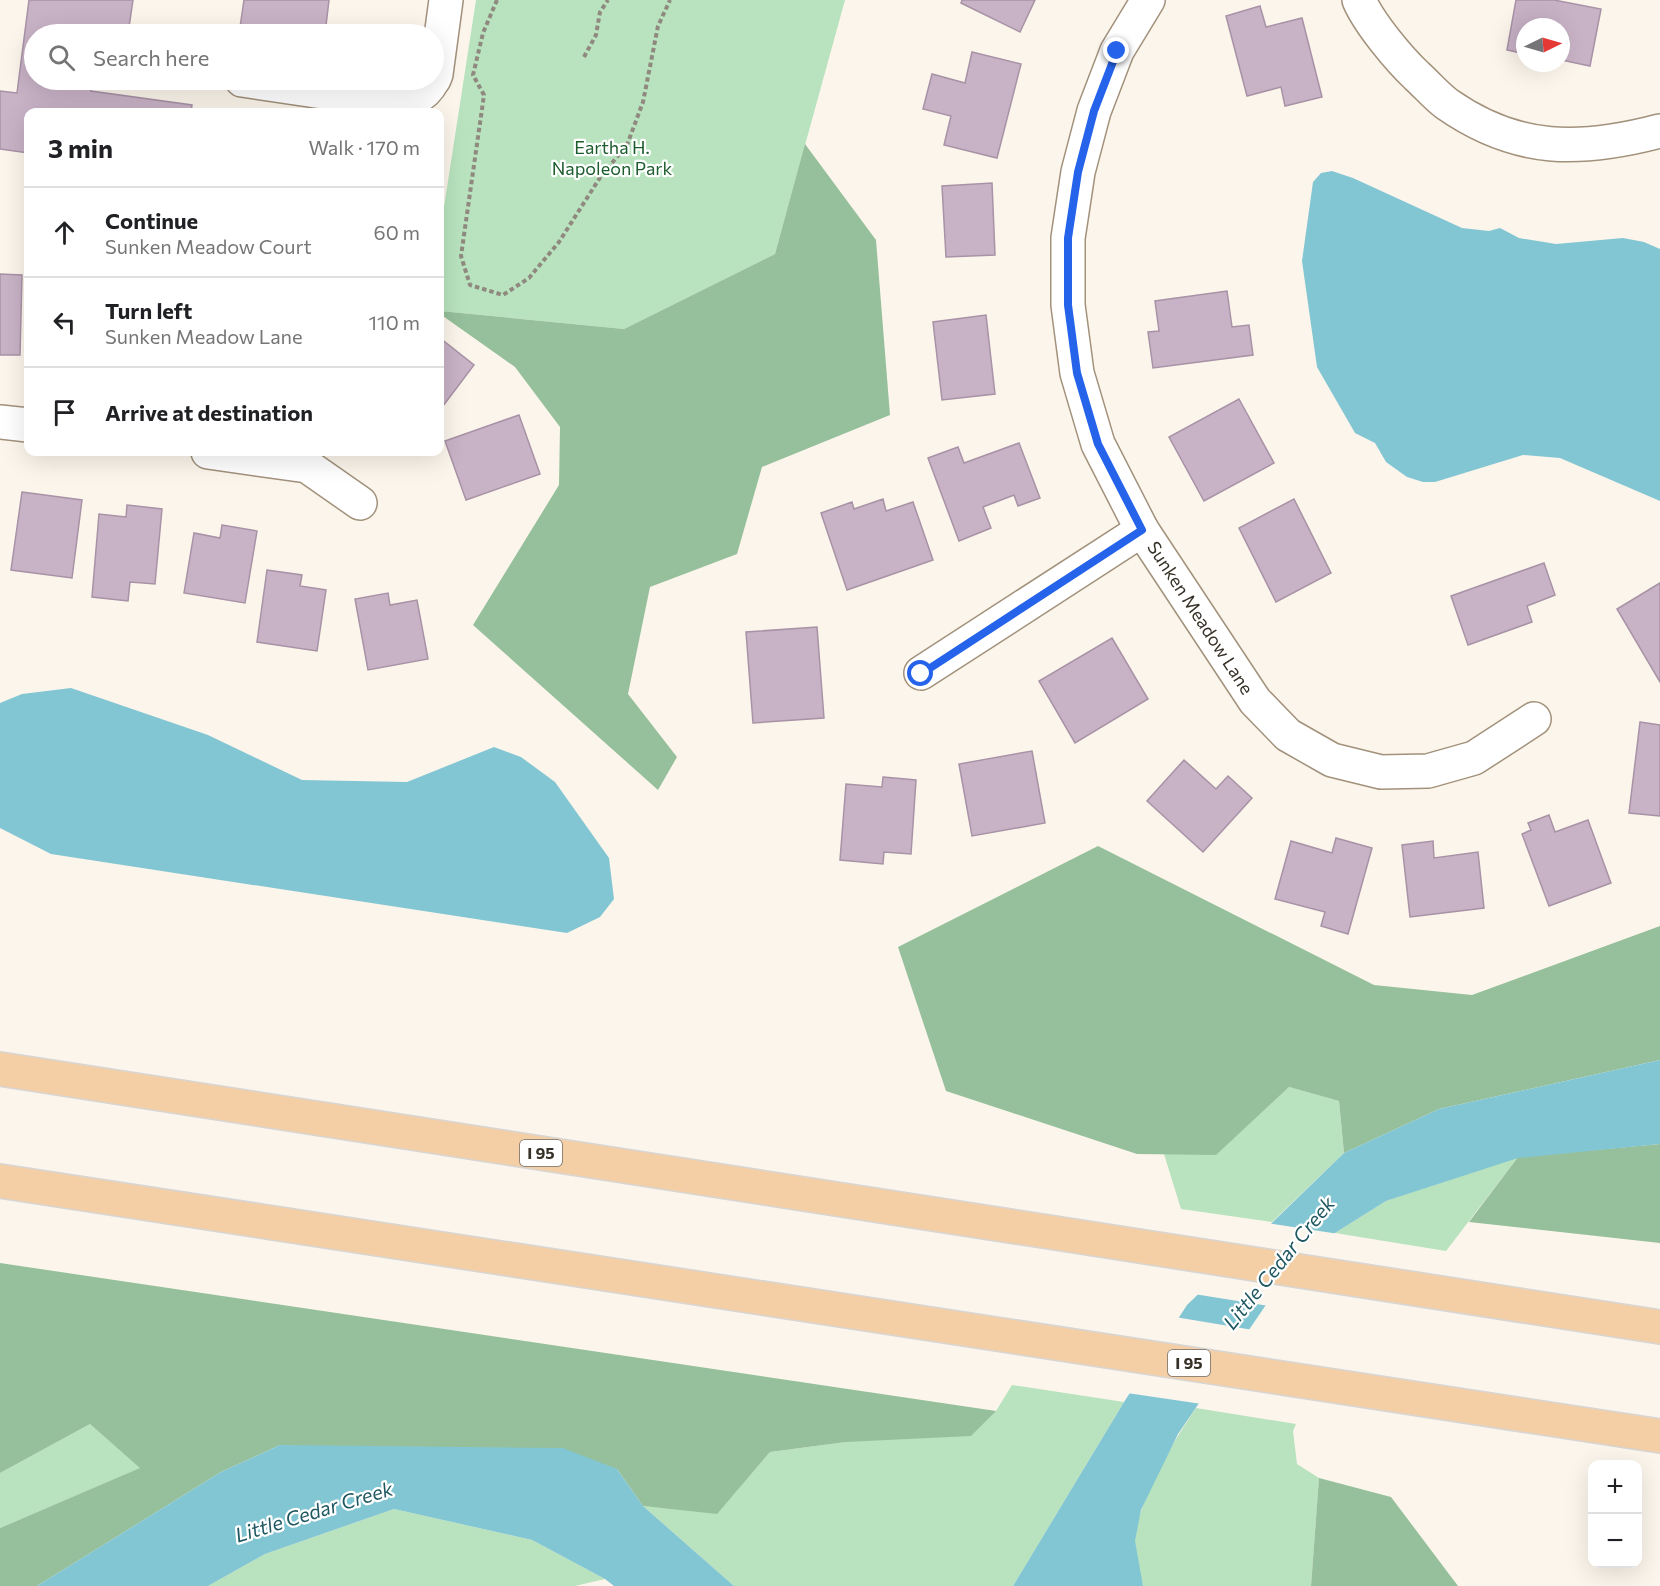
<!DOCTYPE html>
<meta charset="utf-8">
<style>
:root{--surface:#fff;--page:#f2f2f2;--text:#202124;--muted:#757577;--line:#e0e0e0}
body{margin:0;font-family:Commissioner,sans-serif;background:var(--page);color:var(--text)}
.controls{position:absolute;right:18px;bottom:18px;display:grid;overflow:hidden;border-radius:12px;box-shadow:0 6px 24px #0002}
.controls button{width:54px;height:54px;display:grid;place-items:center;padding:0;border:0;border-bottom:2px solid var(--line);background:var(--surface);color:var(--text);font:30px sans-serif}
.compass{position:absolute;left:1516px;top:18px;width:54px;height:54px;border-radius:50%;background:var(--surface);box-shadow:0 6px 24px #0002;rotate:85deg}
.stop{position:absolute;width:18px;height:18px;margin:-14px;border:4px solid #2563eb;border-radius:50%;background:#fff}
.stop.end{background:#2563eb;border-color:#fff;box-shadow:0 2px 6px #0008}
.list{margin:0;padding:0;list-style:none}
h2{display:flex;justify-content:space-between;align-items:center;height:78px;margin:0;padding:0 24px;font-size:26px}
h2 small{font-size:20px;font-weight:400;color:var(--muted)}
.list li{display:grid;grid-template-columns:39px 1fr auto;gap:18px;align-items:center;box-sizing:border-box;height:90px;padding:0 24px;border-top:2px solid var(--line)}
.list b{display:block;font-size:22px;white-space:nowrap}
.list p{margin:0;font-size:20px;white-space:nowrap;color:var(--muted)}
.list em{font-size:20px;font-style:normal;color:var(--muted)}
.icon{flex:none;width:33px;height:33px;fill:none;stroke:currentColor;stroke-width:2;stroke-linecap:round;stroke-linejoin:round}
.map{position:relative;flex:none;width:1660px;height:1586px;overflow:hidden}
.search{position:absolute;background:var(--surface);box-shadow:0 6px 24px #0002;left:24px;top:24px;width:420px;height:66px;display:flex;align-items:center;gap:15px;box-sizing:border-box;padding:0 21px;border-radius:33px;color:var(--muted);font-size:22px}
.panel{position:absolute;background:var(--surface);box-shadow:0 6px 24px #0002;left:24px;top:108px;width:420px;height:348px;border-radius:12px}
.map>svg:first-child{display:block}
</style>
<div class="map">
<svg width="1660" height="1586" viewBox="0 0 1660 1586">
<rect width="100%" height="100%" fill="#fcf5eb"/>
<g fill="#b8e3be">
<path d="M476 0H845L775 254 624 329 440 311V257L444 207Z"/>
<path d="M1289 1087 1339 1101 1344 1153 1272 1222 1181 1209 1164 1154H1216Z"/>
<path d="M1518 1157 1446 1251 1335 1233 1386 1201Z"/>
<path d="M1012 1385 1124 1402 1013 1586H734L643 1506 717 1513 770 1452 846 1442 996 1411Z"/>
<path d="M1196 1408 1296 1424 1293 1431 1297 1464 1319 1478 1311 1586H1143C1140 1572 1134 1554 1135 1540 1137 1502 1174 1440 1196 1408Z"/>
<path d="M90 1424 141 1468 0 1528V1473Z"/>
<path d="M394 1509 532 1540 605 1579 575 1586H208L265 1554Z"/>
</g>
<g fill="#95c09b">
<path d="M805 144 876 240 890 415 762 467 737 554 650 587 628 694 677 757 658 790 473 625 559 485 560 427 515 367 440 314V311L624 329 775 254Z"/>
<path d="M1098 846 1374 985 1472 995 1660 926V1060L1439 1109 1344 1153 1339 1101 1289 1087 1216 1155 1137 1154 946 1091 898 947Z"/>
<path d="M1660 1144V1243L1469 1222 1518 1157Z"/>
<path d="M0 1263 996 1411 971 1436 846 1442 770 1452 717 1514 643 1506 617 1469 280 1445 221 1472 37 1586H0V1528L140 1468 90 1424 0 1473Z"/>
<path d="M1319 1478 1391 1497 1458 1586H1311Z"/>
</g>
<g fill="#83c6d3">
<path d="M1332 171 1353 178 1462 228 1489 231 1500 228 1519 238 1556 244 1623 238 1644 242 1660 249V501L1560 458 1523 455 1435 482H1423L1407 477 1386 462 1375 443 1355 433 1317 367 1302 261 1313 182 1321 173Z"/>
<path d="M71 688 208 735 302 780 407 782 494 747 521 757 555 782 609 858 614 899 600 917 567 933 51 854 0 828V703L22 694Z"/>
<path d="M1660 1060V1144L1518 1158 1386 1201 1300 1255 1178 1434 1141 1510 1135 1541 1143 1586H1013L1124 1402 1187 1305 1344 1153 1439 1109Z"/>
<path d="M280 1445 563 1448 617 1469 643 1506 734 1586H614L605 1579 532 1540 394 1509 265 1554 208 1586H37L221 1472Z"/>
</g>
<g fill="#fcf5eb">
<path d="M1267 1223 1339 1234 1302 1257 1269 1306 1194 1294Z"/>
<path d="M1175 1317 1253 1330 1202 1404 1127 1393Z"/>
</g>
<g fill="#c8b2c6" stroke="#a892a6" stroke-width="1.5">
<path d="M29 0H133L128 34H34V80H93L91 91 192 105 191 112H28V153L0 149V91L17 93Z"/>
<path d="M244 0H329L325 34H239Z"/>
<path d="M962 0H1035L1020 32 961 3Z"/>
<path d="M1516 0H1554L1601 9 1590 66 1561 60V27H1525V54L1507 50Z"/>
<path d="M1260 6 1266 27 1302 18 1322 97 1285 106 1281 87 1247 96 1226 16Z"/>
<path d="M972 52 1021 64 997 158 944 145 951 116 923 109 932 74 965 83Z"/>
<path d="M992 183 995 255 946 257 942 186Z"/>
<path d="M0 274 22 275 20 355H0Z"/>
<path d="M1227 291 1232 327 1249 325 1253 355 1153 368 1148 332 1159 331 1155 301Z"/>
<path d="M986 315 995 394 942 400 933 322Z"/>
<path d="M440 338 474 365 440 410Z"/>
<path d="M1239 399 1274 463 1204 501 1169 437Z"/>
<path d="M519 415 540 474 466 500 445 441Z"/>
<path d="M1019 443 1040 498 1018 506 1014 495 983 507 991 528 959 541 928 458 958 447 964 463Z"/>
<path d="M22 492 82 500 72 578 11 570Z"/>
<path d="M883 499 886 511 913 502 933 560 847 590 821 513 852 502 854 509Z"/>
<path d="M1294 499 1331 573 1276 602 1239 528Z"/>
<path d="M127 505 162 509 155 584 130 582 128 601 92 597 99 514 126 517Z"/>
<path d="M222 525 257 531 245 603 184 593 194 533 220 538Z"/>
<path d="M1544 563 1555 595 1527 606 1532 622 1468 645 1451 596Z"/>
<path d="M267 570 302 575 300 586 326 590 317 651 257 642Z"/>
<path d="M1660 583V682L1617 609Z"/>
<path d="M388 593 390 605 417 600 428 659 368 670 355 599Z"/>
<path d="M817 627 824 718 753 723 746 632Z"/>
<path d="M1112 638 1148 699 1075 743 1039 681Z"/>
<path d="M1640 722 1660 725V816L1629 813Z"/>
<path d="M1032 751 1045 823 972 836 959 764Z"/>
<path d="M1184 760 1216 789 1228 776 1252 798 1203 852 1147 801Z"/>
<path d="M883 777 916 780 911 854 884 852 883 864 840 860 846 784 882 787Z"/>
<path d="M1549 815 1555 832 1588 820 1611 883 1549 906 1522 834 1531 830 1528 823Z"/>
<path d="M1336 838 1372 848 1348 934 1321 926 1325 912 1275 899 1291 841 1332 853Z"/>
<path d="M1433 841 1434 858 1478 852 1484 908 1410 917 1402 845Z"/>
</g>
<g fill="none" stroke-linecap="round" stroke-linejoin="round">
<g stroke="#a2917b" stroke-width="36">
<g id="minor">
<path d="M1148 0 1117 51 1094 111 1078 172 1068 238V305L1077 373 1098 444 1142 530 1255 701 1288 735 1332 760 1381 772 1428 771 1474 758 1534 719"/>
<path d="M1359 0C1369 23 1398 58 1417 76 1427 85 1436 96 1447 104 1517 153 1580 152 1660 131"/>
<path d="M434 79 436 74 446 0"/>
<path d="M242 80 390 102C410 101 424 98 433 80"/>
<path d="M0 422 28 425"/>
<path d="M208 452 307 466 360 503"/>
<path d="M921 673 1142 530"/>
</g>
</g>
<g stroke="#d7d6d4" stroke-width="36">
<g id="highway">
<path d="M0 1069 1660 1327"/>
<path d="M0 1181 1660 1436"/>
</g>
</g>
<g stroke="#90897f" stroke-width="4" stroke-dasharray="4.5 3" stroke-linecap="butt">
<path d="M497 0 483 33 473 75 484 95 461 256 470 285 503 295 529 278 559 242 601 176 627 145 643 102 658 26 670 0"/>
<path d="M584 57 596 35 600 12 608 0"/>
</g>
<use href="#minor" stroke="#fff" stroke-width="33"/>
<use href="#highway" stroke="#f4cea4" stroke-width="33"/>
</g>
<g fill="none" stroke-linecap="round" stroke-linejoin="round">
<path stroke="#2563eb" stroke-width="8" d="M921 674 1142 530 1098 444 1077 373 1068 305V238L1078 172 1094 111 1117 51"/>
</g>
<g text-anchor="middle" stroke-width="4.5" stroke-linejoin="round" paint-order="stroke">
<g fill="#fff" stroke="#726e67" stroke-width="1.5">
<rect x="520" y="1140" width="42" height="26" rx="4.5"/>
<rect x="1168" y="1350" width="42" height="26" rx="4.5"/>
</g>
<g font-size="16" font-weight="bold" fill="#363026">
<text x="541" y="1159">I 95</text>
<text x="1189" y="1369">I 95</text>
</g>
<g font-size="18" fill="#1c5c2d" stroke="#fff">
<text x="612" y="154">Eartha H.<tspan x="612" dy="21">Napoleon Park</tspan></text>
</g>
<g font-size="18" fill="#363026" stroke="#fff">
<text transform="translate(1200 618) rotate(57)" y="6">Sunken Meadow Lane</text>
</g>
<g font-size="20" font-style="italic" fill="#1f5761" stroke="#fff">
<text transform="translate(1279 1263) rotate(-51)" y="7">Little Cedar Creek</text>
<text transform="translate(314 1512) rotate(-17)" y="7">Little Cedar Creek</text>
</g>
</g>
</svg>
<div class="controls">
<button>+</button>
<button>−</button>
</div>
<svg class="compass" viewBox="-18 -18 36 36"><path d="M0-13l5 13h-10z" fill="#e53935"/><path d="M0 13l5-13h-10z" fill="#757577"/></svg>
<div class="stop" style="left:921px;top:674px"></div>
<div class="stop end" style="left:1117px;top:51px"></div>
<div class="search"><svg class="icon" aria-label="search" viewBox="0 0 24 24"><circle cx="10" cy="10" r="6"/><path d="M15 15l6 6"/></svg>Search here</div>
<section class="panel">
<h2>3 min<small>Walk · 170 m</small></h2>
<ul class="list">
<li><svg class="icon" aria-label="ahead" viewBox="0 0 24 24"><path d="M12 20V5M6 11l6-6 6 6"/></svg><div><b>Continue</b><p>Sunken Meadow Court</p></div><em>60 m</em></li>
<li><svg class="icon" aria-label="left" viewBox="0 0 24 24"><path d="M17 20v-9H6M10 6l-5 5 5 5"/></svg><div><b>Turn left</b><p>Sunken Meadow Lane</p></div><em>110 m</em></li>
<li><svg class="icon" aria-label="arrive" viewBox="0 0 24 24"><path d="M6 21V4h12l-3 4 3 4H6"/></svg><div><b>Arrive at destination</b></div></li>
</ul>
</section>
</div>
